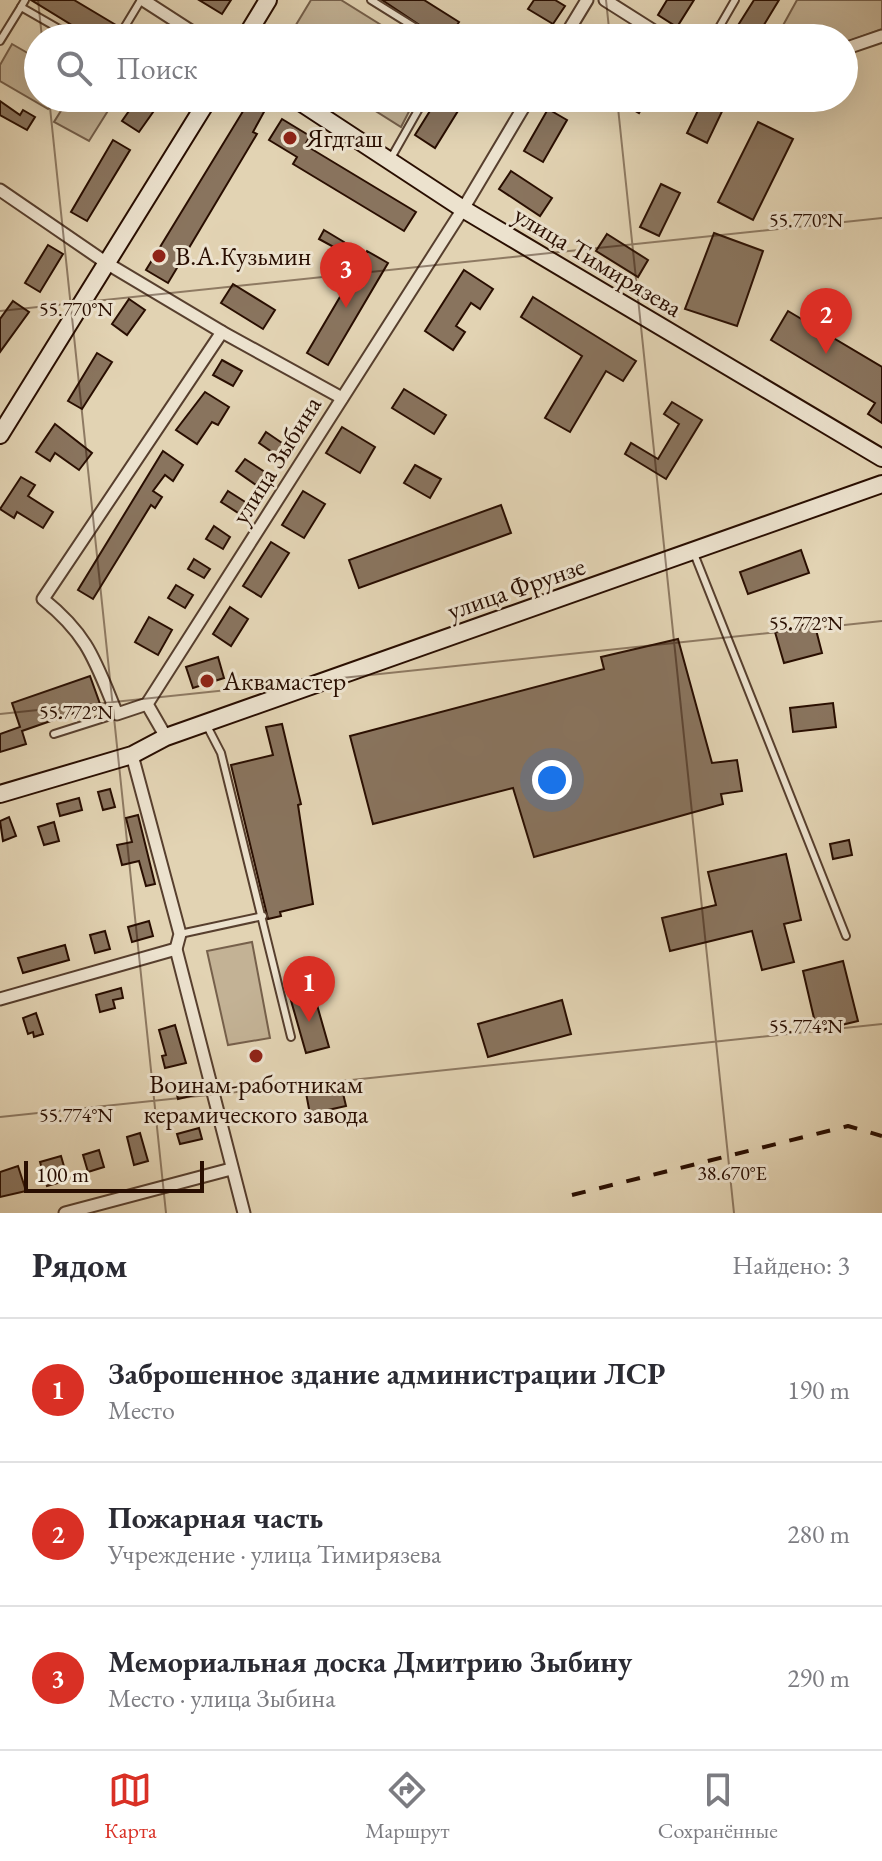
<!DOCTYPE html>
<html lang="ru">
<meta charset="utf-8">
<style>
:root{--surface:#fff;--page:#f2f2f3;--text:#2b2b33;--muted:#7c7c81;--line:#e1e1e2;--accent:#d93025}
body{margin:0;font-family:"EB Garamond",serif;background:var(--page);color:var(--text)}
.scale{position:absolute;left:24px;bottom:20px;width:180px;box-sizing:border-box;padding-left:8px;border:4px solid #290e01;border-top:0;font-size:22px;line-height:28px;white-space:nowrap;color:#290e01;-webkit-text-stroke:6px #ece2ce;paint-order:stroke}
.you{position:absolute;left:552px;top:780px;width:28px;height:28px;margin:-20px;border:6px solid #fff;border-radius:50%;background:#1a73e8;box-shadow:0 0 0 12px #1a73e833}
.badge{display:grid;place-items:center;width:52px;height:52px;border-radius:50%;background:var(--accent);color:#fff;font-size:26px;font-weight:700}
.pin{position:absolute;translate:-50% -66px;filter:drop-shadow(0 2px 4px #0008)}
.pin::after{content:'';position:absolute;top:42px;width:28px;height:24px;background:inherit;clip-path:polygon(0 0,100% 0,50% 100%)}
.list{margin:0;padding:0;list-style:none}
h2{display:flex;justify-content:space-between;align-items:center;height:104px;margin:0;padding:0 32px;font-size:34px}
h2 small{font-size:26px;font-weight:400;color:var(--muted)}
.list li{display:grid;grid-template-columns:52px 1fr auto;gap:24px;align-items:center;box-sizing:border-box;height:144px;padding:0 32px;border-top:2px solid var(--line)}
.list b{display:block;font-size:30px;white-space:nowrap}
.list p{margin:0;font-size:26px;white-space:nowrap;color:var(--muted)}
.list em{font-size:26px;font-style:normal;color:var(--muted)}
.icon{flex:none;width:44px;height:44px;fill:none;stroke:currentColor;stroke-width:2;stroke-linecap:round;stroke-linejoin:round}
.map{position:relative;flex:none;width:882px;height:1213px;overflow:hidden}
.search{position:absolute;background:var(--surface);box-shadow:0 8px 32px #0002;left:24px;right:24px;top:24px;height:88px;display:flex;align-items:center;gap:20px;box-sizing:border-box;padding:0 28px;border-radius:44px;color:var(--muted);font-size:30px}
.sheet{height:536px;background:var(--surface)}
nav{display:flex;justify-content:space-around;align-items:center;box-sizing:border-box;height:112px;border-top:2px solid var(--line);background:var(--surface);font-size:22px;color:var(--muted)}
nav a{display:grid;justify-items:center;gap:4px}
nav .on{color:var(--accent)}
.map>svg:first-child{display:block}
</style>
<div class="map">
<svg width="882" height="1213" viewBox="0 0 882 1213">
<rect width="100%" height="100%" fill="#e2d3b3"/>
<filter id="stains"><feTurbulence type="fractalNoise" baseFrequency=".0025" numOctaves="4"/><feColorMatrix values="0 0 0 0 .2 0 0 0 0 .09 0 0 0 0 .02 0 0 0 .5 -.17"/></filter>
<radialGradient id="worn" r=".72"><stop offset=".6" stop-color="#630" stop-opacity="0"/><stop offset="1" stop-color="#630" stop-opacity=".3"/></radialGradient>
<g fill="#c3b295" stroke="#76604b" stroke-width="2">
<path d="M311 0H341L402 38H288Z"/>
<path d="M797 0H882V29L844 43V38H776Z"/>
<path d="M12 44 38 59V98H55L48 109 0 81V65Z"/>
<path d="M69 98H116L89 141 54 122Z"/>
<path d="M355 98H416L401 127Z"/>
<path d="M252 942 270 1038 228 1045 207 951Z"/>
</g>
<g fill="#89745e" stroke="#290e01" stroke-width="2">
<path d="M31 0H74L116 25 109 38H93Z"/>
<path d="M199 0H231L222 14Z"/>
<path d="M382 0H424L459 22 449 38H439Z"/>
<path d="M534 0H555L565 6 553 24 528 9Z"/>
<path d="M667 0H694L677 27 658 15Z"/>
<path d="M754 0H779L756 38H730Z"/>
<path d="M138 98H163L139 132 122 121Z"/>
<path d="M438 98H466L435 148 415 135Z"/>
<path d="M613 98H647L639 113Z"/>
<path d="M704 98H721L727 101 707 143 687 133Z"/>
<path d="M0 101 20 115 23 110 35 117 27 130 0 115Z"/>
<path d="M248 103 264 112 253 132 257 134 168 283 146 270Z"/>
<path d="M548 109 567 120 543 162 524 151Z"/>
<path d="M282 119 310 136 305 145 416 212 404 231 293 164 297 157 269 140Z"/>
<path d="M758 122 793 139 753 220 718 202Z"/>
<path d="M113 140 130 150 87 221 71 212Z"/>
<path d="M511 171 552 198 540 216 499 189Z"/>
<path d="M661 184 680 193 659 236 640 227Z"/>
<path d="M324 230 344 242 339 250 319 239Z"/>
<path d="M714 233 763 251 737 326 685 309Z"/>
<path d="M607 234 648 260 638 277 596 251Z"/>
<path d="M48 245 63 254 40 292 25 283Z"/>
<path d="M367 251 388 263 328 365 307 353Z"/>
<path d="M464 270 493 289 480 309 471 303 456 326 465 332 453 350 425 331Z"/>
<path d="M233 284 275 310 263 329 221 303Z"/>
<path d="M533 297 636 361 623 381 606 371 570 432 545 418 582 356 521 317Z"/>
<path d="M129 299 145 310 127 335 112 324Z"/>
<path d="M13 301 29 312 0 352V319Z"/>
<path d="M788 311 882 367V423L868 414 875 403 771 340Z"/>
<path d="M97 353 112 362 82 409 68 401Z"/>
<path d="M222 360 242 371 233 386 213 375Z"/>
<path d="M404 389 446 415 434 434 392 408Z"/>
<path d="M205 392 229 407 218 425 212 422 197 444 176 430Z"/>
<path d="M672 402 702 420 666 479 625 454 631 443 658 459 679 424 664 414Z"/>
<path d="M55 424 92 453 79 470 55 453 50 461 36 452Z"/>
<path d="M342 427 375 447 360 473 326 453Z"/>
<path d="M266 432 285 445 278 456 259 443Z"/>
<path d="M163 451 183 465 173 481 165 475 153 491 162 497 155 508 151 505 93 599 78 590Z"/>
<path d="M245 459 268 474 259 487 236 471Z"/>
<path d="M415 465 441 479 430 498 404 483Z"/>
<path d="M21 477 35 485 28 496 53 512 43 528 17 512 14 518 0 509Z"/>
<path d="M228 491 250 505 243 516 221 502Z"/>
<path d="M303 491 325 504 304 538 282 525Z"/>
<path d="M501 505 511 533 359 588 349 560Z"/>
<path d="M214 526 230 537 223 549 206 539Z"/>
<path d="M271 542 289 553 261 597 243 586Z"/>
<path d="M801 550 809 573 748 594 740 572Z"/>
<path d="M194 559 210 569 204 578 188 569Z"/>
<path d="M176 585 193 595 185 608 168 598Z"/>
<path d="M230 607 248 619 231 646 213 634Z"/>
<path d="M149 617 172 630 158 655 135 642Z"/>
<path d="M814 622 822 653 784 663 775 632Z"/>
<path d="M678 639 712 763 737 760 742 791 721 794 723 804 534 857 513 788 373 824 350 736 604 669 601 657Z"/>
<path d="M218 657 224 678 193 688 186 667Z"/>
<path d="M90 676 100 704 22 731 26 744 0 752V734L20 727 12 703Z"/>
<path d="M833 703 836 727 793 732 790 708Z"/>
<path d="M282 724 301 804 298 805 313 904 280 912 281 916 268 919 231 765 273 755 266 727Z"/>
<path d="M110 789 115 807 103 810 98 792Z"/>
<path d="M79 798 82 810 60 816 57 804Z"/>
<path d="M138 815 155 884 146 886 139 861 122 865 117 845 132 842 126 818Z"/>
<path d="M9 817 16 836 3 841 0 821Z"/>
<path d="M54 822 59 841 44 845 38 827Z"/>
<path d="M849 840 852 855 833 859 830 844Z"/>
<path d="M786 854 801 920 784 924 794 962 762 970 752 931 670 951 662 918 716 905 708 872Z"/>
<path d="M149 921 153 936 132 942 128 927Z"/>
<path d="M105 931 110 949 95 953 90 935Z"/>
<path d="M65 945 69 960 23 973 18 958Z"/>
<path d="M843 961 858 1021 817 1031 803 971Z"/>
<path d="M121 988 123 998 113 1000 115 1008 100 1012 96 995Z"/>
<path d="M313 991 329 1047 306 1053 290 997Z"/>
<path d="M562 1000 571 1034 488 1057 478 1024Z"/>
<path d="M36 1013 43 1034 34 1037 33 1032 28 1034 23 1018Z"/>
<path d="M175 1025 186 1063 165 1068 162 1056 166 1055 159 1030Z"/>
<path d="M193 1084 195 1095 178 1099 175 1087Z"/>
<path d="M341 1085 346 1106 310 1114 306 1093Z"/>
<path d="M199 1128 202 1139 180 1144 177 1134Z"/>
<path d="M140 1133 148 1161 134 1165 127 1137Z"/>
<path d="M99 1150 104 1167 88 1172 83 1155Z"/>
<path d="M61 1156 68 1180 47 1186 40 1162Z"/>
<path d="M18 1166 26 1191 0 1197V1172Z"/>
</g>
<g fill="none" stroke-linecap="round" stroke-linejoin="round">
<g stroke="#573f2e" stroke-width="10">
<g id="lane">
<path d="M25 0 21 7 75 38"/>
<path d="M371 0 432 38"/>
<path d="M118 38 141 0"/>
<path d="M713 38 735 0"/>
<path d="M0 41 21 7"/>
<path d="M391 158 425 98"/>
<path d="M693 551 846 936"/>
<path d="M206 724 221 753 291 1037"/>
<path d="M54 734 117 714"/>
<path d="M180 934 263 916"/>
</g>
</g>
<g stroke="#573f2e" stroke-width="15">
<g id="street">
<path d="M143 0 202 38"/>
<path d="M605 0 665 38"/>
<path d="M564 38 587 0"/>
<path d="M844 49 882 36"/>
<path d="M0 190 108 264 222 332 342 398"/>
<path d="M147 704 117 714C95 661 89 636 43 599L222 332"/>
<path d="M166 737 147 704 463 209 529 98"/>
<path d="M132 755 180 934 176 949 244 1213"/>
<path d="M0 999 176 949"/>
<path d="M65 1213 231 1169"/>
</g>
</g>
<g stroke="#290e01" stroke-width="20">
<g id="secondary">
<path d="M245 38 268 0"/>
<path d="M294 98 463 209 882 458"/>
<path d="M0 435 209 98"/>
<path d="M0 794 132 755 166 737 882 484"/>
</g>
</g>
<use href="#lane" stroke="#ece2ce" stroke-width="6"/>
<use href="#street" stroke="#ece2ce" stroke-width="11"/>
<use href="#secondary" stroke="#ece2ce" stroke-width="16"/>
<path stroke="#290e01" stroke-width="4" stroke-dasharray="14 14" stroke-linecap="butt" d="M572 1195 848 1126 882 1136"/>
</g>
<path fill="none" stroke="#290e01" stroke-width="2" stroke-opacity="0.45" d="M38 0 42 38M606 0 610 38M49 98 166 1213M617 98 734 1213M0 311 882 218M0 714 882 621M0 1117 882 1024"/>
<g fill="#8f2418" stroke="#ece2ce" stroke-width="3">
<circle cx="290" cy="138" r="8"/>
<circle cx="159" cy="256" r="8"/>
<circle cx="207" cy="681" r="8"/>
<circle cx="256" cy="1056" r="8"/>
</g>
<g text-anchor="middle" stroke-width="6" stroke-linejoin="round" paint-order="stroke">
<g font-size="26" fill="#290e01" stroke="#ece2ce" text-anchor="start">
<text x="306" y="147">Ягдташ</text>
<text x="175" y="265">В.А.Кузьмин</text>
<text x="223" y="690">Аквамастер</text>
<text x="256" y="1093" text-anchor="middle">Воинам-работникам<tspan x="256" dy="30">керамического завода</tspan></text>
</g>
<g font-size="26" fill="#290e01" stroke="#ece2ce">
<text transform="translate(598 261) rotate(31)" y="9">улица Тимирязева</text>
<text transform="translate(276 460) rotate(-58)" y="9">улица Зыбина</text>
<text transform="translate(516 588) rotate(-19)" y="9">улица Фрунзе</text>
</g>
</g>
<g font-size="20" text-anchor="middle" fill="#290e01" stroke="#ece2ce" stroke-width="6" stroke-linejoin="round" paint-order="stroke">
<text x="806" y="227">55.770°N</text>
<text x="76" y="316">55.770°N</text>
<text x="806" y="630">55.772°N</text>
<text x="76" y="719">55.772°N</text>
<text x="806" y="1033">55.774°N</text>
<text x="76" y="1122">55.774°N</text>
<text x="732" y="1180">38.670°E</text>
</g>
<rect width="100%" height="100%" filter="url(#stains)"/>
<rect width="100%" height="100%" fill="url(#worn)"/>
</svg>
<div class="scale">100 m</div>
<div class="you"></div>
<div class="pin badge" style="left:309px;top:1022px">1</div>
<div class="pin badge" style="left:826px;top:354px">2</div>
<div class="pin badge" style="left:346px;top:308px">3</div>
<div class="search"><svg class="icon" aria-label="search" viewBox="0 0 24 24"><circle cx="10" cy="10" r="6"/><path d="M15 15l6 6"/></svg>Поиск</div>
</div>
<section class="sheet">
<h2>Рядом<small>Найдено: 3</small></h2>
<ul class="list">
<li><span class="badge">1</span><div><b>Заброшенное здание администрации ЛСР</b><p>Место</p></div><em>190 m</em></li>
<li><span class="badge">2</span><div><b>Пожарная часть</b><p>Учреждение · улица Тимирязева</p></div><em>280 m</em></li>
<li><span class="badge">3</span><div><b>Мемориальная доска Дмитрию Зыбину</b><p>Место · улица Зыбина</p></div><em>290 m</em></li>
</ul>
</section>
<nav>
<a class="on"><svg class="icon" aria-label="map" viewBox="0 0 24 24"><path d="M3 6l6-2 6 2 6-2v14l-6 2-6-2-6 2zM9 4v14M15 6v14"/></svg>Карта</a>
<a><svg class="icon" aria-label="directions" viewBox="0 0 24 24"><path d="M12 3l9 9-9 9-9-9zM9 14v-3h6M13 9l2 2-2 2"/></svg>Маршрут</a>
<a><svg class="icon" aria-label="saved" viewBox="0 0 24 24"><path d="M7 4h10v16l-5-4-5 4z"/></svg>Сохранённые</a>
</nav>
